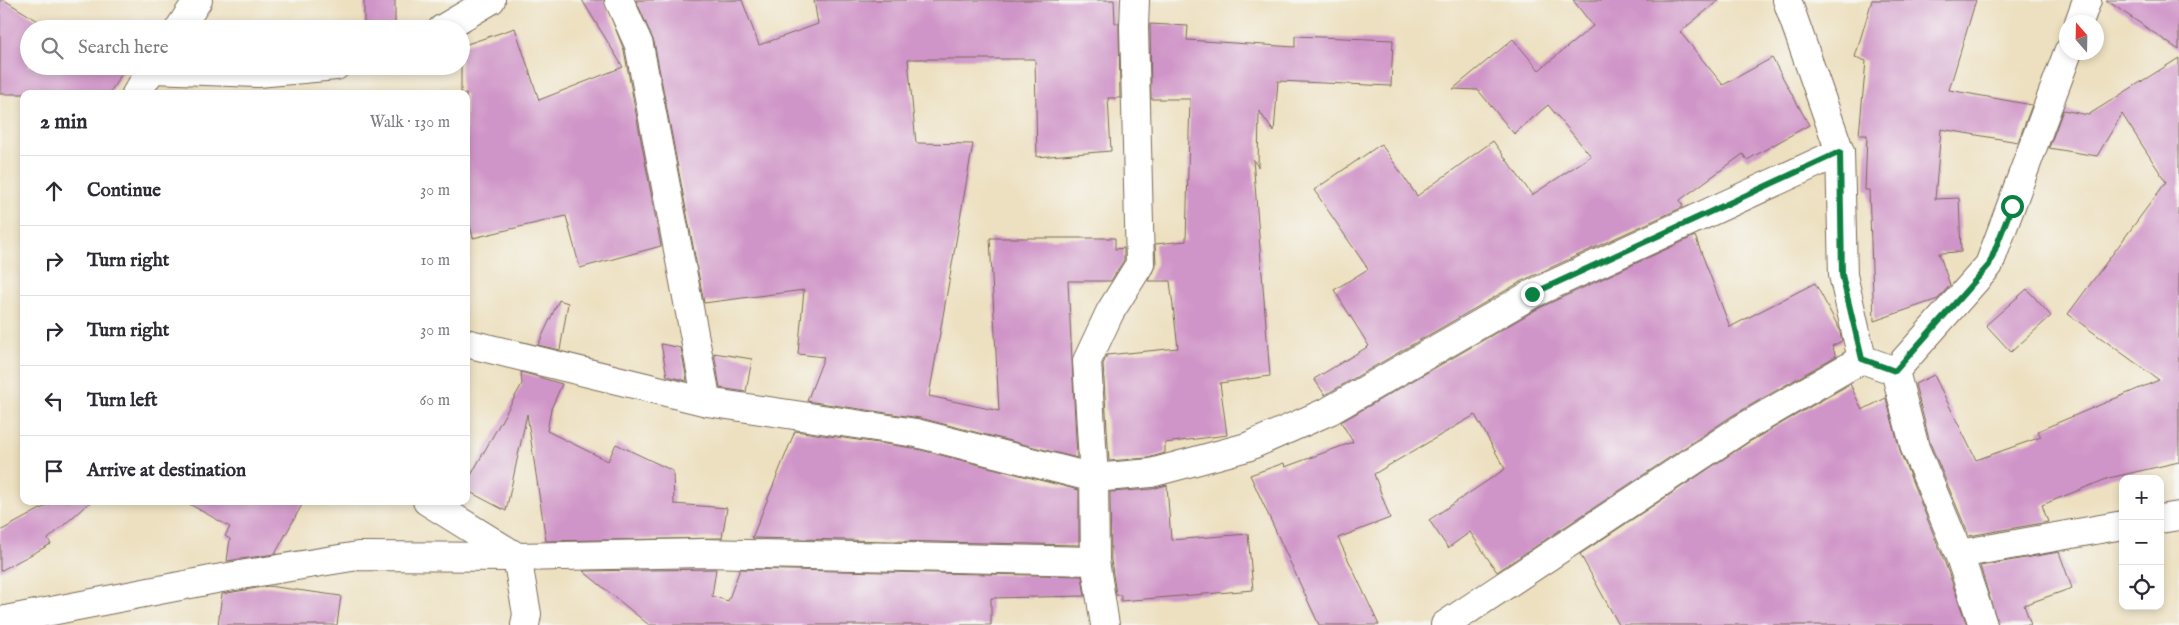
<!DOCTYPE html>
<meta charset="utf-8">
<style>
:root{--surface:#fff;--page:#f2f2f3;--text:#2b2b33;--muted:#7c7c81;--line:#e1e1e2}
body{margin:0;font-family:"IM FELL English",serif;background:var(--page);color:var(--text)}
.controls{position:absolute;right:15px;bottom:15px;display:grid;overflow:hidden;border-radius:10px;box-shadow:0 2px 8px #0003}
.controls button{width:45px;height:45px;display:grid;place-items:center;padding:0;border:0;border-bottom:1px solid var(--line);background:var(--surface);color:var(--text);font:25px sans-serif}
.compass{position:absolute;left:2059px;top:15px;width:45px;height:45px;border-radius:50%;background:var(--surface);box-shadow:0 2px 8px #0003;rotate:340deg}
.stop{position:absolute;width:15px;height:15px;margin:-11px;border:4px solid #0b8043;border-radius:50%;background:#fff}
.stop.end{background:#0b8043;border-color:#fff;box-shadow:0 1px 5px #0008}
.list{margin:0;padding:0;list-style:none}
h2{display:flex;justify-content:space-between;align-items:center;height:65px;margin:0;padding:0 20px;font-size:21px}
h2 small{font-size:16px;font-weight:400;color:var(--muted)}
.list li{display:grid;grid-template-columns:32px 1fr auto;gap:15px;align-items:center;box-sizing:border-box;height:70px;padding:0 20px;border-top:1px solid var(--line)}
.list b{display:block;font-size:19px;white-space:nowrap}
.list em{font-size:16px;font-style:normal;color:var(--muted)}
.icon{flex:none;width:28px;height:28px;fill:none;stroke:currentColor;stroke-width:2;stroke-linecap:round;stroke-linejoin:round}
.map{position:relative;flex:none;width:2179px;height:625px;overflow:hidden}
.search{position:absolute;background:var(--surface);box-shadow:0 2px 8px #0003;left:20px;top:20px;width:450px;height:55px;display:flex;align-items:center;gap:12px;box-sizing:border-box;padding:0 18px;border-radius:28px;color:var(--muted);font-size:19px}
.panel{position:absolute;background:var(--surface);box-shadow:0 2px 8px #0003;left:20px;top:90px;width:450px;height:415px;border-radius:10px}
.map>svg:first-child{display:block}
</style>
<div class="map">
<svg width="2179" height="625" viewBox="0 0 2179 625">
<rect width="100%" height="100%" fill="#f6f6f2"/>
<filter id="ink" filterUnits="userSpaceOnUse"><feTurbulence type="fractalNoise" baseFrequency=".02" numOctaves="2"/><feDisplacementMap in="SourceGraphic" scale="10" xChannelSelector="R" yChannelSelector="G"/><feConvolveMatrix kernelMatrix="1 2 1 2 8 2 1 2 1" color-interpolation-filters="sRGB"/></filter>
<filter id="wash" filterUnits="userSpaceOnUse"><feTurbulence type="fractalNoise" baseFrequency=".0096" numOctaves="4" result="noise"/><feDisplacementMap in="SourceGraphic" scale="20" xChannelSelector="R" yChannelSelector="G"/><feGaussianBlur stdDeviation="1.12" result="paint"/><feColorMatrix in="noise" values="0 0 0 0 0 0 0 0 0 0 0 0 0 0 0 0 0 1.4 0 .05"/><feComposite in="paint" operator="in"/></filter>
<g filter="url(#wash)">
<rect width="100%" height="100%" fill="#ede0c0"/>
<g id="blocks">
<g fill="#d095c8">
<path d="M0 0H4L51 29H29V66H113L123 72 109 94H0Z"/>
<rect x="364" y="0" width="31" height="29"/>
<path d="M582 0H604L624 50 661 246 580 268 566 216 473 238 466 207V94H461V46L515 28 539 100 623 67Z"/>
<path d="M636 0H742L759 45 818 24 814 0H1114L1115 23H1119L1120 98H1108L1111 151 1037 157 1035 59H908L916 143 973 144 929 396 999 411 990 238H1115V249L1124 248V260L1111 281H1068L1077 458 920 418 807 401 824 357 798 354 804 290 704 303 654 42Z"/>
<path d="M1573 0H1719L1680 32 1723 85 1772 58 1809 125 1747 160 1743 154 1680 200 1683 207 1524 280 1325 395 1314 379 1369 346 1334 290 1368 269 1314 190 1381 144 1417 196 1493 141 1532 195 1591 156 1548 105 1514 134 1478 90 1453 89 1513 39 1539 70 1593 26Z"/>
<path d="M1872 0H1976L1949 90 2032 105 2018 142 1941 129 1935 199 1959 198 1961 252 1939 253 1950 285 1938 299 1874 321 1869 190H1865L1867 135H1859L1866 61 1855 57Z"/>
<path d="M2106 0H2179V50Z"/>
<path d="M1150 24 1188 26 1187 40 1295 47V36L1393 40 1391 86 1278 81 1274 132 1259 111 1258 167 1253 159 1270 376 1220 383 1227 435 1165 443V453L1148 458 1109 461 1103 364 1107 355 1178 348 1170 281H1148L1156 264 1155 244 1186 241 1190 99H1151Z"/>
<path d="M2179 58V462L2109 478 2042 505 2048 522 1969 536 1930 443 1915 384 1934 375 1976 460 2041 437 2038 431 2159 380 2068 314 2166 182 2122 114 2097 156 2049 148 2063 110 2088 115Z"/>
<path d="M1695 236 1730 327 1815 283 1839 328 1842 341 1832 346 1836 356 1732 416 1497 572 1470 532 1448 548 1429 520 1505 469 1475 415 1374 474 1390 518 1338 538 1379 625H1319L1250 475 1284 463 1285 467 1353 442 1341 422 1539 308Z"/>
<path d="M2027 289 2051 316 2011 352 1986 325Z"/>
<path d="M559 300 568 303 560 350 538 345Z"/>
<path d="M661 344 681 348 687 381 667 376Z"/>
<path d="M714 353 752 359 746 392 720 388Z"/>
<path d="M521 372 562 384 551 409 547 431 608 461 616 444 673 471 674 504 727 508 722 538 546 541 527 414 506 511 466 490V484L522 384Z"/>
<path d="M1850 384 1862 410 1886 398 1901 454 1944 560 1967 625H1619L1580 554 1749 442Z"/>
<path d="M795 431 913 448 1079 490V545L752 538Z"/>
<path d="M1167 485 1171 540 1248 534 1253 590 1121 601V595H1116L1111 560 1110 492 1152 489Z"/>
<path d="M55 501H91L48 539 51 544 0 571V531Z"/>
<path d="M184 501H304L275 554 227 561 230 539 225 536 230 527Z"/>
<path d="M2059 552 2072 588 2024 605 2031 625H1998L1980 566Z"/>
<path d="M716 569 712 596 728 601 740 569 1082 576 1085 596 991 598V625H649L583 571Z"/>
<path d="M268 586 341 596 337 625H218L222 594Z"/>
</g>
</g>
</g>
<g filter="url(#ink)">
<use href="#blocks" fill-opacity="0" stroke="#796a57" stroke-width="1"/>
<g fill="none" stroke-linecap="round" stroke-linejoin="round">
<g stroke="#796a57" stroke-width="30">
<g id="minor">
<path d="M619 0 639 45 707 402"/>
<path d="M1787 0 1840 152 1843 275 1862 359 1895 371 1915 448 1959 554 1983 625"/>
<path d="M2079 22 2087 0"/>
<path d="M179 29 198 0"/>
<path d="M442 29 491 0"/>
<path d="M152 69 258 73 336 66"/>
<path d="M136 94 154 66"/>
<path d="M466 343 707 402 916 433 1094 478 1151 473 1247 447 1329 411 1532 294 1840 152"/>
<path d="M1895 371 1989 265 2068 52"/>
<path d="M427 501 517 557 527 614 525 625"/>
<path d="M2160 519 2179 516"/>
<path d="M1959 554 2123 525"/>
<path d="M0 621 216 579 358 556 517 557 702 553 1095 561"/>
<path d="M1105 625 1095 561 1094 478 1087 361 1110 312 1140 264 1134 27 1135 0"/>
<path d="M1445 625 1741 429 1862 359"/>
</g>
</g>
<use href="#minor" stroke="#fff" stroke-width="28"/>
</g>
</g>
<g fill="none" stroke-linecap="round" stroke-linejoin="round" filter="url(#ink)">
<path stroke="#0b8043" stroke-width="6" d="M1532 294 1840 152 1842 275 1862 359 1895 371 1989 265 2012 206"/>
</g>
</svg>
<div class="controls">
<button>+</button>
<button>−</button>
<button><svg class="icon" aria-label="locate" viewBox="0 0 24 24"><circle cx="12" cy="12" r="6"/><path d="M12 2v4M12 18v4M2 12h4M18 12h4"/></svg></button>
</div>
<svg class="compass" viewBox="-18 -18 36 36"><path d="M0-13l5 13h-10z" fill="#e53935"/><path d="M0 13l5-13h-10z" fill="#7c7c81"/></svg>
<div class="stop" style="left:2012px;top:206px"></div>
<div class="stop end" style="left:1532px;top:294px"></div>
<div class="search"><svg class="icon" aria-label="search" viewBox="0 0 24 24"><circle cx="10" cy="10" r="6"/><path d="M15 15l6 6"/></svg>Search here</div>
<section class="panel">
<h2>2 min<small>Walk · 130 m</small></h2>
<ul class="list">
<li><svg class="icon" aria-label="ahead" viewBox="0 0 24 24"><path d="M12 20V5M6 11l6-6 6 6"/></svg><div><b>Continue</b></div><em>30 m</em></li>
<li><svg class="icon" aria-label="right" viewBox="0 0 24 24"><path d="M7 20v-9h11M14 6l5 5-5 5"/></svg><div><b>Turn right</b></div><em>10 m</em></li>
<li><svg class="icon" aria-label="right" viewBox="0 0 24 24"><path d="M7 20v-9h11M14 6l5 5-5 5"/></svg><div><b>Turn right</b></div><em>30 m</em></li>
<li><svg class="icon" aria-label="left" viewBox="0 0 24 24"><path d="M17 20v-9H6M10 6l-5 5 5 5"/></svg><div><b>Turn left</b></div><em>60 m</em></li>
<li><svg class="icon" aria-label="arrive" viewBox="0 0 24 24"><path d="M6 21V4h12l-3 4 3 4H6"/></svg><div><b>Arrive at destination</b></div></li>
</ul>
</section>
</div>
